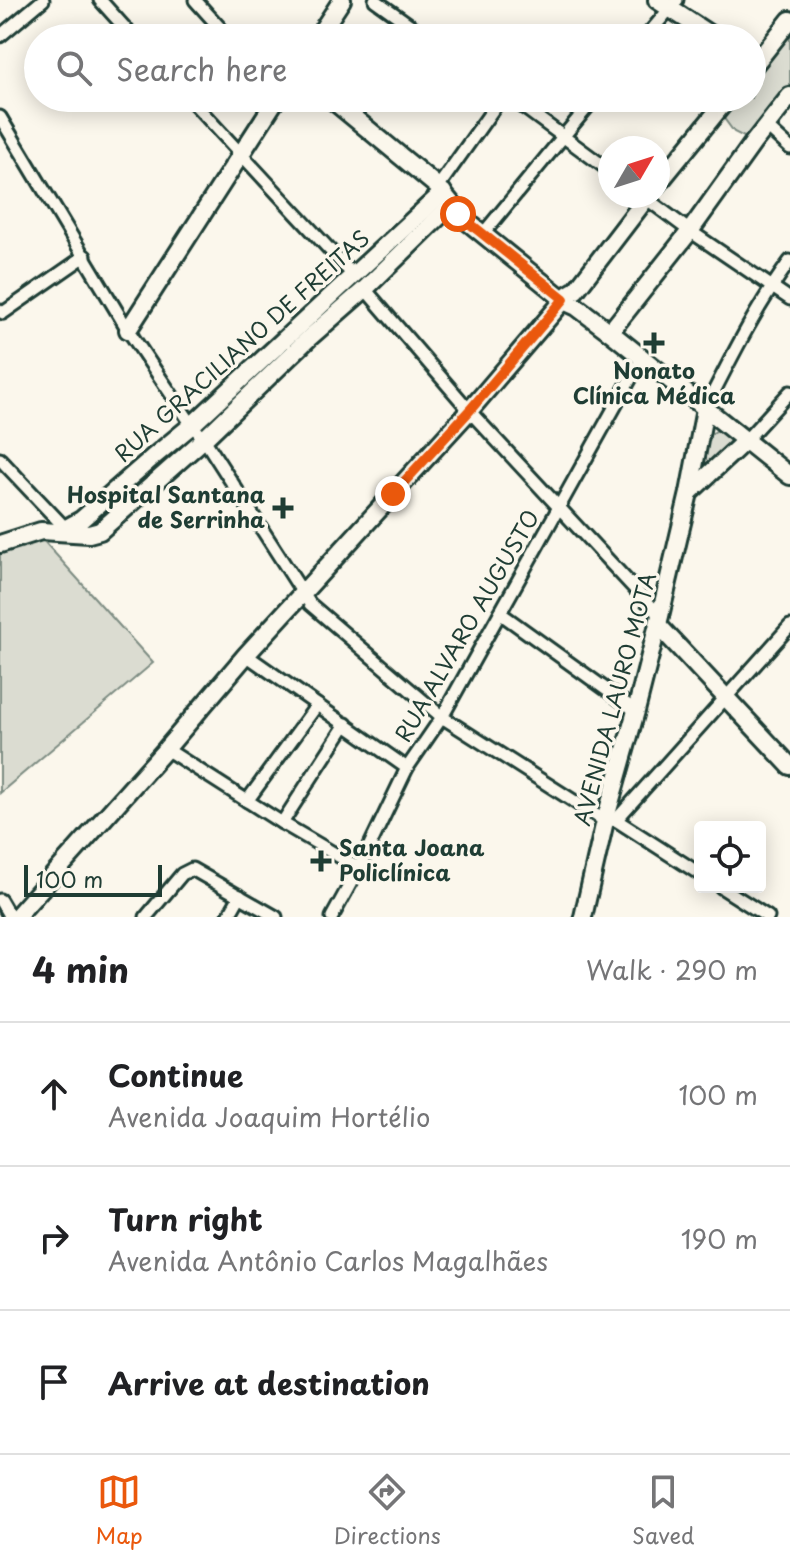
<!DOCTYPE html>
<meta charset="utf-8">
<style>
:root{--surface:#fff;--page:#f2f2f2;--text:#202124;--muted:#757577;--line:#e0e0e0;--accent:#ea580c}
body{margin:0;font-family:"Playpen Sans",sans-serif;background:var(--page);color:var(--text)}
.controls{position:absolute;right:24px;bottom:24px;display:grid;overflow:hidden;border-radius:8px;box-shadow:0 4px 20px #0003}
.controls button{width:72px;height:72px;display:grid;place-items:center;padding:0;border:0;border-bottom:2px solid var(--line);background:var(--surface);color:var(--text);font:40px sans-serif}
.compass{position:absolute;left:598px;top:136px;width:72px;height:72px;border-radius:50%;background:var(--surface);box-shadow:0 4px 20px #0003;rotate:51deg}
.scale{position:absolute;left:24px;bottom:20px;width:138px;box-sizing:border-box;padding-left:8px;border:4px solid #1f3d34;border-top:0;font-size:22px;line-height:28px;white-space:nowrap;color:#1f3d34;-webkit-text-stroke:6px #fbf7ec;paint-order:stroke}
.stop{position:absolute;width:24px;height:24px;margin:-18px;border:6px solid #ea580c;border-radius:50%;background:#fff}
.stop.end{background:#ea580c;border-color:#fff;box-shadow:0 2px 8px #0008}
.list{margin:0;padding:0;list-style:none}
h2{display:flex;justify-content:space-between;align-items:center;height:104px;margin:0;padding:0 32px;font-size:34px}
h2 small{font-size:26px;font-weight:400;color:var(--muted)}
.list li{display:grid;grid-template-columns:52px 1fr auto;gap:24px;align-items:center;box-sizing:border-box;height:144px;padding:0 32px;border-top:2px solid var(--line)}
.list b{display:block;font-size:30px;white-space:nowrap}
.list p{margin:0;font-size:26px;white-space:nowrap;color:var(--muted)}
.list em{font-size:26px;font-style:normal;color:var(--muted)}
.icon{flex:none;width:44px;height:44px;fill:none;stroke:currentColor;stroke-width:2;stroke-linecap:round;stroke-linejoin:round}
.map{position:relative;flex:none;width:790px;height:917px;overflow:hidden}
.search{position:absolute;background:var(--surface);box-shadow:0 4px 20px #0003;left:24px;right:24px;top:24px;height:88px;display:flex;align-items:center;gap:20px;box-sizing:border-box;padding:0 28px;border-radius:44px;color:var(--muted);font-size:30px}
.sheet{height:536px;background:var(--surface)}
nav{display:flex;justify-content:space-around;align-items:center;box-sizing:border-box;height:112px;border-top:2px solid var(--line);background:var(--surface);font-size:22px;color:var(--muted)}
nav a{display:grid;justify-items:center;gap:4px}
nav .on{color:var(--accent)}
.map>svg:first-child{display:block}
</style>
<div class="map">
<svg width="790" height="917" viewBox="0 0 790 917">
<rect width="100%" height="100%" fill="#fbf7ec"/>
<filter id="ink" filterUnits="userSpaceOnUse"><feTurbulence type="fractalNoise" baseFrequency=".0125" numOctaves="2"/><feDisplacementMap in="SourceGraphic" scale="16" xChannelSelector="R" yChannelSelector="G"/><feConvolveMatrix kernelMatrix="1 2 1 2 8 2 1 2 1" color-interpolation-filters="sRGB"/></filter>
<g filter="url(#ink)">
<g fill="#dbdcd1" stroke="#7d8c82" stroke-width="2">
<path d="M790 29V89L748 139 734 132 723 117 737 98H752V79Z"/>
<path d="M718 430 731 439 733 443 697 480 709 435Z"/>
<path d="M32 538 42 539 153 663 0 793V550Z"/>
</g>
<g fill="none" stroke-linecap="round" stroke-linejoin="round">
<g stroke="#1f3d34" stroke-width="17">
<g id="street">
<path d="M100 0 134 38"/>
<path d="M195 0 229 38"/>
<path d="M375 0 428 38"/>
<path d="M0 36 43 0"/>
<path d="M645 38 677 0"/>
<path d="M189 98 354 276"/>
<path d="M511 98 610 171"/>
<path d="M0 117 128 330 192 425 204 439 310 604 442 717 605 821 616 820 700 874"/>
<path d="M766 126 790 148"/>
<path d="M438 187 501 98"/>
<path d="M643 196 690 231 790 299"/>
<path d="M483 234 595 98"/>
<path d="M365 289 475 417 660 616"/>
<path d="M0 311 3 313 85 256"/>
<path d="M705 409C731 358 756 307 790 261"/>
<path d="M746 440 790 392"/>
<path d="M0 459 68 531"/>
<path d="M500 613 636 711"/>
<path d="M246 655 407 768"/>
<path d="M166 749 282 823 359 868"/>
<path d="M247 801 317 705"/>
<path d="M616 820 790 626"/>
<path d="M282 823 346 724"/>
<path d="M721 887 768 917"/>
<path d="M0 900 10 917"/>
<path d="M146 917 182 874 192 869 276 917"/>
<path d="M228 917 240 896"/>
<path d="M332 917 359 868 407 768 442 717 642 358"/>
</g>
</g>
<g stroke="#1f3d34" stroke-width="22">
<g id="secondary">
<path d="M657 0 715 38"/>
<path d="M317 38 342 0"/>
<path d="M752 68 790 20"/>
<path d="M330 98 438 187 452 204 458 214 568 303 577 307 610 332 790 476"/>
<path d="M658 184 728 98"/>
<path d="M128 330 277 98"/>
<path d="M610 332 690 231 753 143 790 96"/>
<path d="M689 493 746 440"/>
<path d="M61 531 81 520 152 458 192 425 443 192"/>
<path d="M0 544 41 531 89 534 100 531 204 439 309 338 365 289 452 204"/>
<path d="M658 625 790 766"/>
<path d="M16 917 166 749 246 655 470 410 569 294 576 290 648 196"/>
<path d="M583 917 605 821 636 711 660 616 689 493 705 409"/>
</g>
</g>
<use href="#street" stroke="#fbf7ec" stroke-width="11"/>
<use href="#secondary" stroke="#fbf7ec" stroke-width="16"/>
</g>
</g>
<g fill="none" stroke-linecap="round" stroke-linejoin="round" filter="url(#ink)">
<path stroke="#ea580c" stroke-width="10" d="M393 494 470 410 564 299 458 214"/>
</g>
<g fill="#1f3d34" stroke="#fbf7ec" stroke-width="3">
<path d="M650 331h8v8h8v8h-8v8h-8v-8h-8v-8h8z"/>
<path d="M279 496h8v8h8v8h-8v8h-8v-8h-8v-8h8z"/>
<path d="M317 849h8v8h8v8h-8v8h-8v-8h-8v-8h8z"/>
</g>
<g text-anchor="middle" stroke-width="7" stroke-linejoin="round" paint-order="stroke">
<g font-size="22" fill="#1f3d34" stroke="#fbf7ec">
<text transform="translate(242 346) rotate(-42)" y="8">RUA GRACILIANO DE FREITAS</text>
<text transform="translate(467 626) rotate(-60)" y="8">RUA ALVARO AUGUSTO</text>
<text transform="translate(615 699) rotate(-75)" y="8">AVENIDA LAURO MOTA</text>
</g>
<g font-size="22" font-weight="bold" fill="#1f3d34" stroke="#fbf7ec">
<text x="654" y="379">Nonato<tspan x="654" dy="25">Clínica Médica</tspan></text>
<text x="265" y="503" text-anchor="end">Hospital Santana<tspan x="265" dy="25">de Serrinha</tspan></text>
<text x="339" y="856" text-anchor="start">Santa Joana<tspan x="339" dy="25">Policlínica</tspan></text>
</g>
</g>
</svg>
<div class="controls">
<button><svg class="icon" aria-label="locate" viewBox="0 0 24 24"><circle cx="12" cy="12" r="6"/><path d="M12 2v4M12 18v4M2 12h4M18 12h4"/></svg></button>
</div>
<svg class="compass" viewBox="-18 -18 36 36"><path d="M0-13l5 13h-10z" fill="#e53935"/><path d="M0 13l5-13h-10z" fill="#757577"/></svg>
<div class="scale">100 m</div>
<div class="stop" style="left:458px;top:214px"></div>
<div class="stop end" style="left:393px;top:494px"></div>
<div class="search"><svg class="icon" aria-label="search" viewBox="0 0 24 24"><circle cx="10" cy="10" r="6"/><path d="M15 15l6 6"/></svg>Search here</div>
</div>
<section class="sheet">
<h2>4 min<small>Walk · 290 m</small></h2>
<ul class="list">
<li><svg class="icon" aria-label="ahead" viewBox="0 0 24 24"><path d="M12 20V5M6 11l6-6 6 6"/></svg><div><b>Continue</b><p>Avenida Joaquim Hortélio</p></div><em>100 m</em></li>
<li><svg class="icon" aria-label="right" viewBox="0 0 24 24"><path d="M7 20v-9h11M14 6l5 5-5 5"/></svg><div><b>Turn right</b><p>Avenida Antônio Carlos Magalhães</p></div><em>190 m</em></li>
<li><svg class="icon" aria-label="arrive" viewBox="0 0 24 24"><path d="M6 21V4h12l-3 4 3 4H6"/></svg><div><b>Arrive at destination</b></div></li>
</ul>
</section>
<nav>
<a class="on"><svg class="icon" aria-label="map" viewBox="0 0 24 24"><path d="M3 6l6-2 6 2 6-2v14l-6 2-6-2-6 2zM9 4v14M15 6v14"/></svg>Map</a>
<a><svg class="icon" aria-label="directions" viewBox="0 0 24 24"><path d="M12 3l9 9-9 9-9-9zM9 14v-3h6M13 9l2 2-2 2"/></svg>Directions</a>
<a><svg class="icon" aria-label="saved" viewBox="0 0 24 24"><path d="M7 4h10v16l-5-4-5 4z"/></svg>Saved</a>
</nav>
